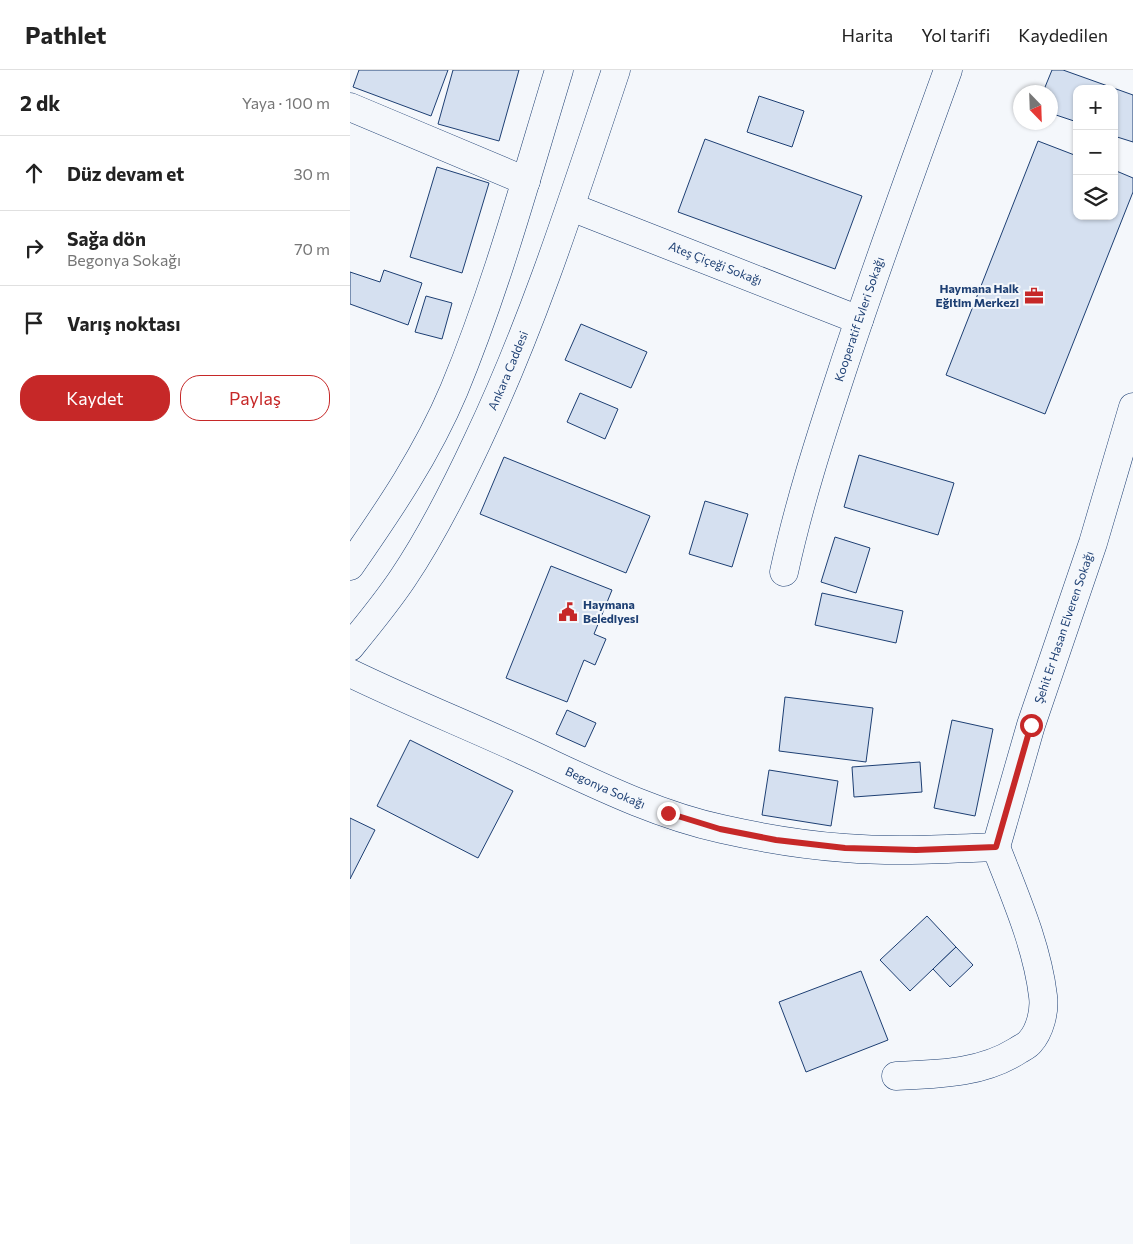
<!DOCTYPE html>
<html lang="tr">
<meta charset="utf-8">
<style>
:root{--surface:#fff;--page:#f2f2f2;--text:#222;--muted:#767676;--line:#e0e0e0;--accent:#c62828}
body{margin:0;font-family:Commissioner,sans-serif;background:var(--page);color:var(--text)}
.controls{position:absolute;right:15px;top:15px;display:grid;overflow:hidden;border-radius:10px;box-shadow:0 1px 4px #0004}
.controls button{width:45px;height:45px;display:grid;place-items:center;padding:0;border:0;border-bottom:1px solid var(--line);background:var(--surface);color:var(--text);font:25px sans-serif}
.compass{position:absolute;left:663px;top:15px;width:45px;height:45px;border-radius:50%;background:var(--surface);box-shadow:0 1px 4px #0004;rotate:157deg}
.stop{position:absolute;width:15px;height:15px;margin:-11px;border:4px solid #c62828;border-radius:50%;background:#fff}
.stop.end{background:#c62828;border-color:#fff;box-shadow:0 1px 5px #0008}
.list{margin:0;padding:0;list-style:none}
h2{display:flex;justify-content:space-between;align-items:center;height:65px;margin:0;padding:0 20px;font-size:21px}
h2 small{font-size:16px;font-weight:400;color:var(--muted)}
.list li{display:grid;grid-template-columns:32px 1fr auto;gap:15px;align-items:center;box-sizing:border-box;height:75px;padding:0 20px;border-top:1px solid var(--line)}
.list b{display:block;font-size:19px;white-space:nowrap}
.list p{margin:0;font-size:16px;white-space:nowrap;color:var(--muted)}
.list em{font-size:16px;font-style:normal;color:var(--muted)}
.actions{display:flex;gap:10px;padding:15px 20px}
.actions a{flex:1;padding:11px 0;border:1px solid var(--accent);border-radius:20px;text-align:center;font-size:18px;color:var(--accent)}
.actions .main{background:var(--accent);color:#fff}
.icon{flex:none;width:28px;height:28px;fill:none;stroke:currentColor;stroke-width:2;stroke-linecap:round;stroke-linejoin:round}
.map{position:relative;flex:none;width:783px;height:1174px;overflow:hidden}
header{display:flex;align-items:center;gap:30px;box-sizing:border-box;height:70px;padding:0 25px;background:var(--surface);border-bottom:1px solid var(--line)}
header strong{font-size:24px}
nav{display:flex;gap:28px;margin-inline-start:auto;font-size:18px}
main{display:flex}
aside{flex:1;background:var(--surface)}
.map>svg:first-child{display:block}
</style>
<header>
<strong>Pathlet</strong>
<nav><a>Harita</a><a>Yol tarifi</a><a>Kaydedilen</a></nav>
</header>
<main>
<aside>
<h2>2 dk<small>Yaya · 100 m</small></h2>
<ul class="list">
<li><svg class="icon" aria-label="ahead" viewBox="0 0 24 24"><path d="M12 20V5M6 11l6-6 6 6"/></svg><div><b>Düz devam et</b></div><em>30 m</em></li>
<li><svg class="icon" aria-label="right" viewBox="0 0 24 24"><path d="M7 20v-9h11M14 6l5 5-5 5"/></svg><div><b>Sağa dön</b><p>Begonya Sokağı</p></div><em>70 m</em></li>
<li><svg class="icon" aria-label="arrive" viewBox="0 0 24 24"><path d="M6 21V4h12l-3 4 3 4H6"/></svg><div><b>Varış noktası</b></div></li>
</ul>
<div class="actions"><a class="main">Kaydet</a><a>Paylaş</a></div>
</aside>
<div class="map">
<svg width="783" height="1174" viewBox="0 0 783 1174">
<rect width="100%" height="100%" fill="#f4f7fb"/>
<g fill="#d5e0f0" stroke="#1d3f73">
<path d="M9 0H98L81 46 3 17Z"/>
<path d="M103 0H169L149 71 88 54Z"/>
<path d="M702 0H713L783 25V72L764 66V19H727V52L700 43V22H693Z"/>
<path d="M409 26 454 41 442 77 397 62Z"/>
<path d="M355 69 512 126 485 199 328 142Z"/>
<path d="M688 71 727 86V146H764V100L783 108V122L695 344 596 305Z"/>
<path d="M87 97 139 113 112 203 60 187Z"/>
<path d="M34 200 72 213 58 255 0 234V202L30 212Z"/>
<path d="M76 226 102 233 92 269 65 262Z"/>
<path d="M231 254 297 282 281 318 215 290Z"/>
<path d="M230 323 268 339 255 369 217 352Z"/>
<path d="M509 385 604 413 588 465 494 437Z"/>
<path d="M154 387 300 446 276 503 130 444Z"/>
<path d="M355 431 398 444 382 497 339 484Z"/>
<path d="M485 467 520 478 506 523 471 512Z"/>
<path d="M201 496 262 520 244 564 256 569 245 595 234 590 217 632 156 608Z"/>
<path d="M472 523 553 541 546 573 465 555Z"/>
<path d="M435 627 523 638 516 692 429 681Z"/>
<path d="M217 640 246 653 235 677 206 664Z"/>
<path d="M602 650 643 659 625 746 584 738Z"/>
<path d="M60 670 163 721 128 788 27 736Z"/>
<path d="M570 692 572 722 504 727 502 697Z"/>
<path d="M419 700 488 711 481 756 412 745Z"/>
<path d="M0 748 25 760 0 809Z"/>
<path d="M577 846 606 877 560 921 530 890Z"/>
<path d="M606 877 623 895 600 917 583 899Z"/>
<path d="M511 901 538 970 456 1002 429 932Z"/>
</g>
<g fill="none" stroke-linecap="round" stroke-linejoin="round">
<g stroke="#1d3f73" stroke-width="29">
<g id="minor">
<path d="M0 37 176 111"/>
<path id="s1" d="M221 137 509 250"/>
<path id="s2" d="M434 502C449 433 470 368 492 301 525 200 562 100 598 0"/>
<path id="s3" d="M0 603C58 631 117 655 176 682 239 711 303 744 372 759 412 768 454 775 495 778 545 782 596 779 646 777"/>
<path id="s4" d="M646 777 681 655 743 473 783 337"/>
<path d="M546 1006C588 1004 630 1004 667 981 671 978 677 976 680 972 690 961 695 941 693 926 687 875 664 824 646 777"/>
</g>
</g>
<g stroke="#1d3f73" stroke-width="29">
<g id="major">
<path d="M0 496C39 440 77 384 104 320 147 216 176 108 209 0"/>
<path id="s5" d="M0 577C18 555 37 532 53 508 82 465 105 419 127 372 184 252 224 126 266 0"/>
</g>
</g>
<use href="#minor" stroke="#f4f7fb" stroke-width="28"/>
<use href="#major" stroke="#f4f7fb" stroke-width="28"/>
</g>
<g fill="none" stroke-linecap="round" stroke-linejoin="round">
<path stroke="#c62828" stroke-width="6" d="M318 743 370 759 426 770 495 778 566 780 646 777 681 655"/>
</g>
<defs>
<g id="office-bare" transform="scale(1.5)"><path d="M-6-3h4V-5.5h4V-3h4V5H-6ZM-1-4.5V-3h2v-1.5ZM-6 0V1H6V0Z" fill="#c62828" stroke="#f4f7fb" stroke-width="2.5" paint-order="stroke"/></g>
<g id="civic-bare" transform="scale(1.5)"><path d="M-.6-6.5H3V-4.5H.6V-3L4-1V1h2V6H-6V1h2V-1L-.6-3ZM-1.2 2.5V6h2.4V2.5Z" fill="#c62828" stroke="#f4f7fb" stroke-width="2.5" paint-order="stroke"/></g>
</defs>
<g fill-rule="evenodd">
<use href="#office-bare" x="684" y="226"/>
<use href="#civic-bare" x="218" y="542"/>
</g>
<g text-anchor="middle" stroke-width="4" stroke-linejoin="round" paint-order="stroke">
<g font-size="12" fill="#1d3f73" stroke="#f4f7fb">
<text dy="4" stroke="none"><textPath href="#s1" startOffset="155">Ateş Çiçeği Sokağı</textPath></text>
<text dy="4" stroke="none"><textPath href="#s2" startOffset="264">Kooperatif Evleri Sokağı</textPath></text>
<text dy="4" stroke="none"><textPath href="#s5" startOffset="320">Ankara Caddesi</textPath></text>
<text dy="4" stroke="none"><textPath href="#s4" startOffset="230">Şehit Er Hasan Elveren Sokağı</textPath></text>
<text dy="4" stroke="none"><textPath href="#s3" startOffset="280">Begonya Sokağı</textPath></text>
</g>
<g font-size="12" font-weight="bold" fill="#1d3f73" stroke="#f4f7fb" text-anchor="end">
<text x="669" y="223">Haymana Halk<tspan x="669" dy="14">Eğitim Merkezi</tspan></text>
<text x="233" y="539" text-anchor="start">Haymana<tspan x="233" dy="14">Belediyesi</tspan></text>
</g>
</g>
</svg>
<div class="controls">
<button>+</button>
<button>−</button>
<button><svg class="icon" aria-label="layers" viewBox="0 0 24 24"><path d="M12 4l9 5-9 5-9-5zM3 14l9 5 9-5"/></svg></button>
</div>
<svg class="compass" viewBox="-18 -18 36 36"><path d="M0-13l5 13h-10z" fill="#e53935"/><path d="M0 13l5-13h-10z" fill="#767676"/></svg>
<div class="stop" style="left:681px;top:655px"></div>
<div class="stop end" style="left:318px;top:743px"></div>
</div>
</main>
